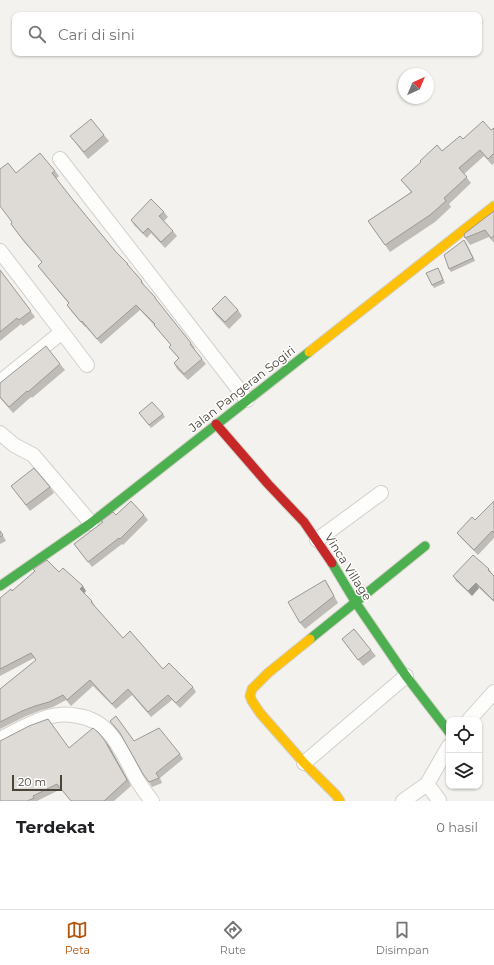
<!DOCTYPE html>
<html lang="id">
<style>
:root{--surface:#fff;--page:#f6f6f6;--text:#202124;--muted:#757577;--line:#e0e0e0;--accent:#b45309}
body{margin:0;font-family:Montserrat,sans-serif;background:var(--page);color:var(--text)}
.controls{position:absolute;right:12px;bottom:12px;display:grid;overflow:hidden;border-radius:8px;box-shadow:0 1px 3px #0004}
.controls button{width:36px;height:36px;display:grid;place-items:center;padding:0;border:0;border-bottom:1px solid var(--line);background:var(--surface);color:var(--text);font:20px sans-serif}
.compass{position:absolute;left:398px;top:68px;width:36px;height:36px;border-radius:50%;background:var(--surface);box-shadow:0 1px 3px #0004;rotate:44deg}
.scale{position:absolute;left:12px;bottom:10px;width:50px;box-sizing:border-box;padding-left:4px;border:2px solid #4b4439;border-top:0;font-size:11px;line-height:14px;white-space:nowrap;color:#4b4439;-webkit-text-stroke:3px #fff;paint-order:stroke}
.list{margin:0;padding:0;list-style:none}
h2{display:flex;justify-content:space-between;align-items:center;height:52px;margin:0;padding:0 16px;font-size:17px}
h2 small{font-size:13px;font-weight:400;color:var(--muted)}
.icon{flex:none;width:22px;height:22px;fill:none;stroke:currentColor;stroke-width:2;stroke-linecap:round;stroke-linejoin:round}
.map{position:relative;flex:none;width:494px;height:801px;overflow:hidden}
.search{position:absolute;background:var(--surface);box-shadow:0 1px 3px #0004;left:12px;right:12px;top:12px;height:44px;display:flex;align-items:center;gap:10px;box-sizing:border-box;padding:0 14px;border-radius:8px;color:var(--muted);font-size:15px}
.sheet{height:108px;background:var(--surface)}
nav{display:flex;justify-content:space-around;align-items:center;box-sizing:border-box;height:56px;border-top:1px solid var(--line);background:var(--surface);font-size:11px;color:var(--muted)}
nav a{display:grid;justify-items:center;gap:2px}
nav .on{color:var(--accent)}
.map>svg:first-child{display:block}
</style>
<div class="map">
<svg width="494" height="801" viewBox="0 0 494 801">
<rect width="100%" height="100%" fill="#f4f2ee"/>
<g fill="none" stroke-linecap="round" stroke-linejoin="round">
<g stroke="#d2d0cb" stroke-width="16">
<g id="street">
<path d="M60 159 247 400"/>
<path d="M0 251 62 332 0 382"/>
<path d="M62 332 87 365"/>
<path d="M0 433 14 445 33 455 91 523"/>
<path d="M317 540 381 493"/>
<path d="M469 720 494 692"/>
<path d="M0 739C16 731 31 722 48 717 59 714 66 714 78 716 114 721 123 757 139 783 143 789 147 795 152 801"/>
<path d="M304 763 406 676"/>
<path d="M427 784 439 800 438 801"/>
<path d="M403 801 427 784 449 746"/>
</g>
</g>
<g stroke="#d3cfc5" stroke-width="11">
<g id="fast">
<path d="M332 563 356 603 406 676 449 732"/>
<path d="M0 586 91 523 309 352"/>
<path d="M310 639 425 546"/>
</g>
</g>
<g stroke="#d3cfc5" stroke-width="11">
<g id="slow">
<path d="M309 352 494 206"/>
<path d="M310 639 268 673 252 689 250 696 252 701 260 713 304 763 336 795 340 801"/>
</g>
</g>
<g stroke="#d3cfc5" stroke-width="11">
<path id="jam" d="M216 424 268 484 304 522 332 563"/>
</g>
<use href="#street" stroke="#fdfdfc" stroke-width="14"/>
<use href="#fast" stroke="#4caf50" stroke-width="9"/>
<use href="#slow" stroke="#ffc107" stroke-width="9"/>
<use href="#jam" stroke="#c62828" stroke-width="9"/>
</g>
<g fill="#bfbcb8">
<path d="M494 128V163L492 165 484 156 464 174 471 183 449 204 451 207 435 222 390 252 368 221 411 192 401 180 442 151 463 139 491 130Z"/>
<path d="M104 135 109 141 88 159 70 136Z"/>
<path d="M55 171 59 176 56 179 73 200 116 252 128 264 131 269 142 281 145 287 155 297 159 303 195 348 194 349 206 364 188 380 177 369 174 363 179 359 169 347 171 345 158 330 154 325 140 310 101 344 86 327H85L71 311 67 305 69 304 38 266 42 262 24 242 11 224 12 223 16 173Z"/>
<path d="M494 211V243L489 237 470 245 465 238Z"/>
<path d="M164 212 168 217 164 221 173 231 177 236 165 248 151 233 147 238 134 225 131 220Z"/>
<path d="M466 243 475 261 451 272 449 269Z"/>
<path d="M0 270 35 317 23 326 21 324 0 341Z"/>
<path d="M440 271 445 283 434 288 432 285Z"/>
<path d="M212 309 238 310 242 316 229 329 216 315Z"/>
<path d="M60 364 65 370 32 398 31 397 13 413 0 398V383Z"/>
<path d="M139 413 163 414 165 417 151 428Z"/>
<path d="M11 486 50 487 54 493 30 511Z"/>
<path d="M494 501V538L478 555 461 538 457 533 475 520Z"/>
<path d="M116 515H144L148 520 123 545 122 544 92 567 74 544Z"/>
<path d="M0 530 6 541 0 544Z"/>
<path d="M33 569 59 572 86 591 84 594 92 601 95 606V607L123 638 163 669 193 687 196 692 180 708 172 700 151 717 132 695 116 709 93 686 71 706 66 700 53 707 39 711 26 716 0 729V689L36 660 34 658 0 676V598L12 591 35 572Z"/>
<path d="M489 569 494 576V602L479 588 472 596 456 581 453 576Z"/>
<path d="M325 580 329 586 338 603 305 629 300 623Z"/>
<path d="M342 639 371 650 376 656 363 666Z"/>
<path d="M110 721 134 741 180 754 183 759 160 778 162 783 152 787 121 735Z"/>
<path d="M105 741 109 746 131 786 114 801H71L61 789 37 801H0L69 748Z"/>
</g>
<g fill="#9b9996">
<path d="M464 240 466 243 475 261 473 258Z"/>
<path d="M476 583 479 588 472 596 468 591Z"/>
<path d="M83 586 86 591 83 594 80 589Z"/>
<path d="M105 741 109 746 131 786 127 780Z"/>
</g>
<g fill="#dedbd6" stroke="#9b9996">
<path d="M91 119 104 135 84 152 70 136Z"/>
<path d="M483 121 491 130 494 128V153L488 159 480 150 459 168 467 177 444 198 446 201 430 215 385 245 368 221 412 192 401 180 421 162 420 161 437 145 442 151 460 136 463 139Z"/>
<path d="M40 153 55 171 52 173 73 200 116 252 128 264H127L142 281 141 282 155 297V298L191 343 190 344 202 359 184 374 174 363 179 358 169 347 171 345 154 325 155 324 136 305 97 339 82 321 81 322 67 305 69 303 38 266 42 262 20 236 11 224 12 222 0 206V169L8 163 16 173Z"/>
<path d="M151 199 164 212 159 216 173 231 161 242 148 228 143 233 131 220Z"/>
<path d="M494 211V236L491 238 485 230 465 238 464 234Z"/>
<path d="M464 240 473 258 449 269 444 255Z"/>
<path d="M438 268 443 280 432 285 426 273Z"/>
<path d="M0 270 31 311 19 320 17 318 0 332Z"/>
<path d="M225 296 238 310 225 322 212 309Z"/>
<path d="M46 346 60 364 28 392 27 391 9 407 0 397V383Z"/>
<path d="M152 402 163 414 149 425 139 413Z"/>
<path d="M34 468 50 487 26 505 11 486Z"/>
<path d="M131 501 144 515 120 539 119 538 88 562 74 544 103 522 101 521 113 512 116 515Z"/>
<path d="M494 501V533L492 531 474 550 457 533 472 517 475 520Z"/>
<path d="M0 531 3 535 0 537Z"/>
<path d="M473 555 489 569 488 570 494 576V601L476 583 468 591 453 576Z"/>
<path d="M47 560 59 572 63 568 83 586 80 589 92 601 91 602 123 638 130 631 163 669 169 663 193 687 176 703 168 695 148 712 128 689 112 704 90 680 67 700 63 695 49 702 35 706 22 711 0 722V689L36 660 31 653 0 669V598L11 589 12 591 35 571 33 569Z"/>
<path d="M325 580 334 596 300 623 288 602Z"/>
<path d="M354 629 371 650 358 660 342 639Z"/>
<path d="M116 716 134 741 159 728 180 754 156 773 159 778 149 782 143 774 120 733 110 721Z"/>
<path d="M48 719 69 748 93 728 99 733 105 741 127 780 104 801H71L57 784 33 796 34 798 27 801H0V741L29 726Z"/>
</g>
<g text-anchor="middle" stroke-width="3" stroke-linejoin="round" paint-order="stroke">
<g font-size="12" fill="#4b4439" stroke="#fff">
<text transform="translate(242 389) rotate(-38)" y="4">Jalan Pangeran Sogiri</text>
<text transform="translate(348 567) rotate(58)" y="4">Vinca Village</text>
</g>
</g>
</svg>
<div class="controls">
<button><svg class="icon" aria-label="locate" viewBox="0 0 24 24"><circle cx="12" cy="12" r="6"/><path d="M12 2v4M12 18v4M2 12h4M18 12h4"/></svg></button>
<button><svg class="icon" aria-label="layers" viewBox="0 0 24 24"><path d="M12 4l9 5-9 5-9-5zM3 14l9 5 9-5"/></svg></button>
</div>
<svg class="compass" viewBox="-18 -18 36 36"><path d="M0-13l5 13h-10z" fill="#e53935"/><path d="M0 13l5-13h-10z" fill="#757577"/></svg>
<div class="scale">20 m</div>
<div class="search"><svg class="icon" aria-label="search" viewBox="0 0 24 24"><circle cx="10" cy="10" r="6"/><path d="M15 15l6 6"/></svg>Cari di sini</div>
</div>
<section class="sheet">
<h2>Terdekat<small>0 hasil</small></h2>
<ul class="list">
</ul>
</section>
<nav>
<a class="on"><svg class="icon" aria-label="map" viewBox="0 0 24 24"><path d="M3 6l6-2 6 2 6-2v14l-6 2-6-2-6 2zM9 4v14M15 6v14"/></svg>Peta</a>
<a><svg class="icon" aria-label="directions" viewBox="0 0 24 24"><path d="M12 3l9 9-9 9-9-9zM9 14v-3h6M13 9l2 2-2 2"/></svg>Rute</a>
<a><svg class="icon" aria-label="saved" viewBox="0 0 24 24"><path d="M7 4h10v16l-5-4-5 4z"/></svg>Disimpan</a>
</nav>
